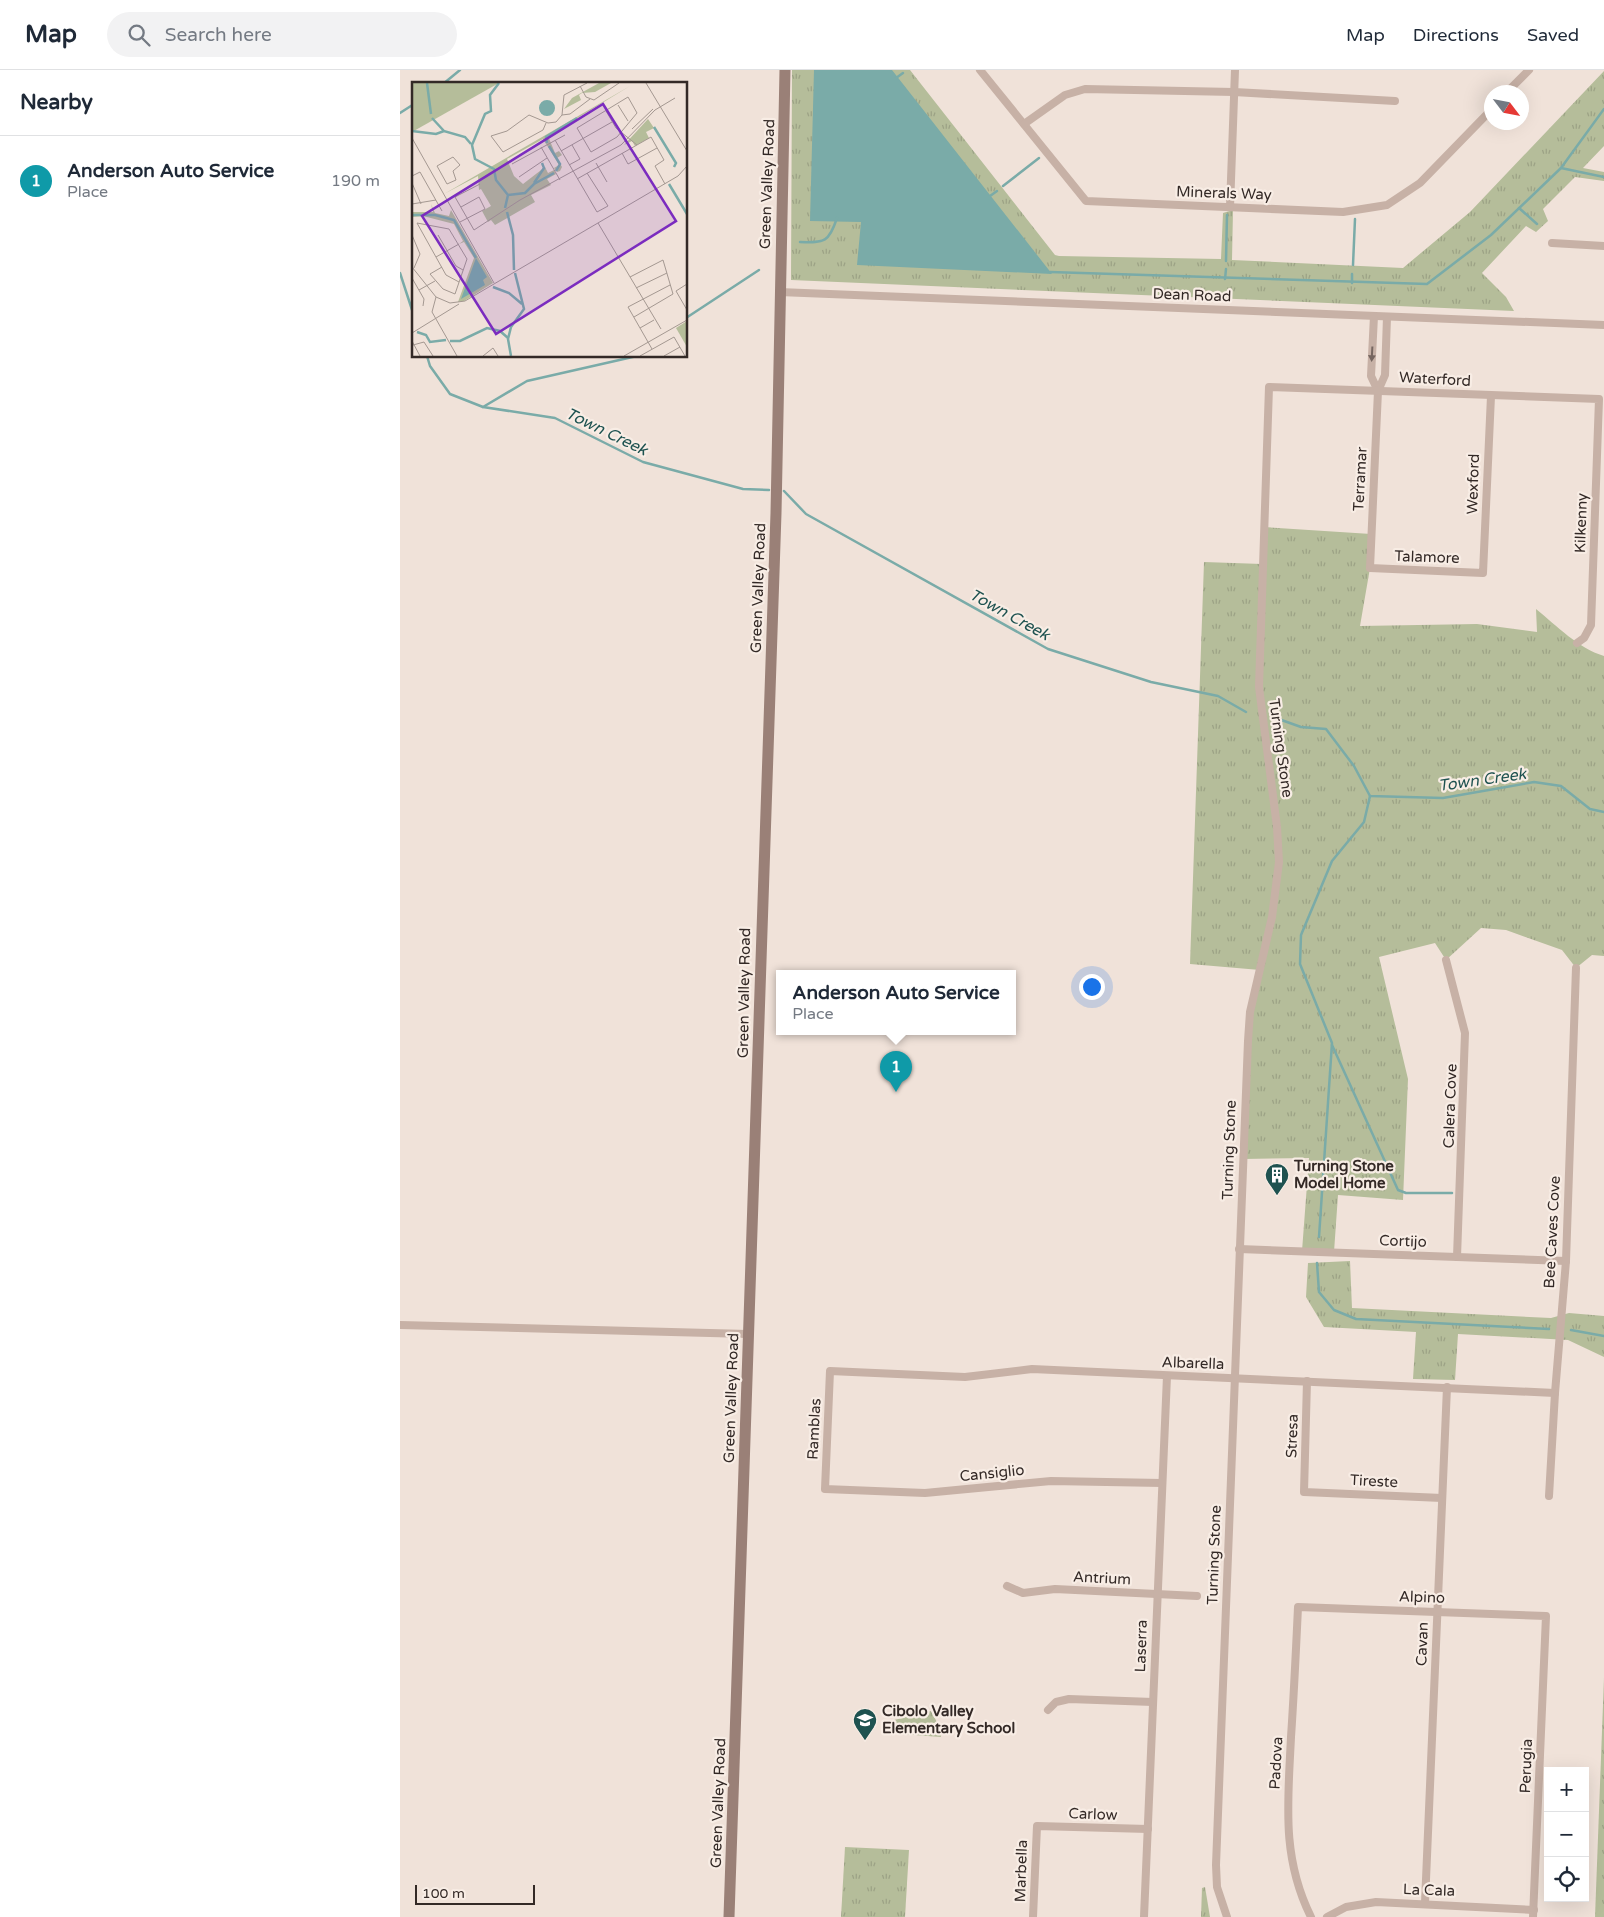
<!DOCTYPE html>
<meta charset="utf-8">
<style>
:root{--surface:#fff;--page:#f2f2f3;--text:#1f2937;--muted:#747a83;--line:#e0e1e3;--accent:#1e5250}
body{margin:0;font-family:"Varela Round",sans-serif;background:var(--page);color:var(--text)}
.controls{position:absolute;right:15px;bottom:15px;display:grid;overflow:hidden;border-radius:0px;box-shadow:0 5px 20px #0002}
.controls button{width:45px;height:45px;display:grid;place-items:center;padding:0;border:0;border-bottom:1px solid var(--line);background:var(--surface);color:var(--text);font:25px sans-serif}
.compass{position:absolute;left:1084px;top:15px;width:45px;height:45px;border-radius:50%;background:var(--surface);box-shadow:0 5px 20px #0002;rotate:122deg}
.scale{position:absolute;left:15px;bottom:12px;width:120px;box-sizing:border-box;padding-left:5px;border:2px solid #332926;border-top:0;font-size:14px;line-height:18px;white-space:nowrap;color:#332926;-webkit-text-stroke:4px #f8ede5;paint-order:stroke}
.you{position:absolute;left:691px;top:916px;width:18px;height:18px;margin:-12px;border:4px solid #fff;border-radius:50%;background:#1a73e8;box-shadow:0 0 0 8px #1a73e833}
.badge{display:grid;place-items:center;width:32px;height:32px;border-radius:50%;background:var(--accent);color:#fff;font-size:16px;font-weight:700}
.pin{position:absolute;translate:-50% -41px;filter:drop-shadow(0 1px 2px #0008)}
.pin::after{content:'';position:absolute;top:26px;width:18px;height:15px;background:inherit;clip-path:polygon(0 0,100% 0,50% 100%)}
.popup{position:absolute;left:376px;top:900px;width:240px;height:65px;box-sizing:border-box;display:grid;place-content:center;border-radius:0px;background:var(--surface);filter:drop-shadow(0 1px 4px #0005);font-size:16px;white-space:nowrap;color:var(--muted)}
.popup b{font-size:19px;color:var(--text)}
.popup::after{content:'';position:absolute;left:50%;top:100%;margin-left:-10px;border:10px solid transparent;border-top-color:var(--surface)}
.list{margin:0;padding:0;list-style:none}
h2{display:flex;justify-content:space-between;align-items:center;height:65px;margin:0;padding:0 20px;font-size:21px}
h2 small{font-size:16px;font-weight:400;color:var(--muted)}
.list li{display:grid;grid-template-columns:32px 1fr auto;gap:15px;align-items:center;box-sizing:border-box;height:90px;padding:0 20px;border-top:1px solid var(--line)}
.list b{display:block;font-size:19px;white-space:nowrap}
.list p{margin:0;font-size:16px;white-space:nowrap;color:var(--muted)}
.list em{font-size:16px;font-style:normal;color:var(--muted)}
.icon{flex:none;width:28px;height:28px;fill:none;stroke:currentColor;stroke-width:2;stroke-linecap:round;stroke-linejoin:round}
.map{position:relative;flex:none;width:1204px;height:1847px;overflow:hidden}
header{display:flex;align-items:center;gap:30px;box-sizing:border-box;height:70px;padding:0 25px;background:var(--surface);border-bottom:1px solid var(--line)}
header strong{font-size:24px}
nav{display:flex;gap:28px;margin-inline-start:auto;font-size:18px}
.search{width:350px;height:45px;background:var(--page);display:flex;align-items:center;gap:12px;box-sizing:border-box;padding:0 18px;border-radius:28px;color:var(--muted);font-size:19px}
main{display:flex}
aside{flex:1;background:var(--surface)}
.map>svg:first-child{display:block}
</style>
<header>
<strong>Map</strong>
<div class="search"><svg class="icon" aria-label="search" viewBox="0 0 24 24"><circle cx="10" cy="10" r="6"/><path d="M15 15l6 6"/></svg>Search here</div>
<nav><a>Map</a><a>Directions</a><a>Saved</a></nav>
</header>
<main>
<aside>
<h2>Nearby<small></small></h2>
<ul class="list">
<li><span class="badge" style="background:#0f9aa8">1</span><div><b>Anderson Auto Service</b><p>Place</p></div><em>190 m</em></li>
</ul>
</aside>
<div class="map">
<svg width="1204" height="1847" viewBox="0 0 1204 1847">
<defs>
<pattern id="park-tufts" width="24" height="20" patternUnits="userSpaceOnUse" patternTransform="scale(1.25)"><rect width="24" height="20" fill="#b5bd9a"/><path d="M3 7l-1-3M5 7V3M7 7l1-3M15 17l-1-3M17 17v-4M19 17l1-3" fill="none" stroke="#9ca285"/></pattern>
</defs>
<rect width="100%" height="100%" fill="#f0e2d9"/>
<g fill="url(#park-tufts)">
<path d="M392 0H510L655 185 659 186 821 189 823 143 833 140 832 190 1003 198 1070 142 1204 1V76L1183 98 1204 102V111L1175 107 1143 139 1148 151 1136 162 1126 156 1082 203 1106 227 1114 241 391 210Z"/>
<path d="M864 457 971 464 970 498 960 556 1077 554 1137 562 1136 539C1157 556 1178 578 1204 586V886L1192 885 1176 898 1162 880 1106 860 1081 858 1046 890 1035 873 979 887 1008 1009 1003 1130 938 1125 934 1182 902 1181 909 1088 843 1089 848 971 860 900 790 894 804 492 862 494Z"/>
<path d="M950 1191 952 1238 1151 1248 1169 1243 1204 1246V1287L1168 1270 1058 1264 1055 1310 1013 1309 1016 1262 924 1257 906 1227 908 1193Z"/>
<path d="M1204 1608V1847H1195Z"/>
<path d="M531 1641 539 1656 541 1667 501 1664 496 1655 490 1651Z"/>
<path d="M445 1777 509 1780 505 1847H441Z"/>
<path d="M805 1817 810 1847H801L802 1818Z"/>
</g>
<path fill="#7aaba8" d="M414 0H492L652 204 457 195 461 152 410 151Z"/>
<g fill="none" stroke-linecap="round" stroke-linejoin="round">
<g stroke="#7aaba8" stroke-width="2.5">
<path d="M496 8 503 3"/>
<path d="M43 14 60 0"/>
<path d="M0 43 14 34"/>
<path d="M1161 98 1204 107"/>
<path d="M603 116 639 88"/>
<path d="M590 126 597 121"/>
<path d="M1119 138 1137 154"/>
<path d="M400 172C425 173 429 172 437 148"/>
<path d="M826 191 827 145"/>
<path d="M953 195 955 149"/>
<path d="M650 202 1027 214 1091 165 1161 98 1204 39"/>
<path d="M0 203 14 246"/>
<path d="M825 209 826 199"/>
<path d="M952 213V204"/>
<path d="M286 248 359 200"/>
<path d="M27 286 30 296 50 324 83 337 155 348 243 392 343 419 369 420"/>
<path d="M83 337 127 311 237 286"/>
<path d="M384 421 406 444 648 579 751 612 818 626 846 642"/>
<path d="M873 647 901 657 926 659 954 696 970 726 1043 728 1134 712 1161 716 1190 739 1204 742"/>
<path d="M932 975 998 1120 1006 1123H1052"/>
<path d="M919 1167 932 973 900 894 901 865 932 791 964 752 970 726"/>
<path d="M917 1193 919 1222 934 1240 956 1249 1149 1259"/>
<path d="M1171 1260 1204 1266"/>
</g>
<g stroke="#c7b1a6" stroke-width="8">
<path d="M580 0 686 131 943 142 987 135 1020 113 1092 39"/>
<path d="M1107 22 1129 0"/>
<path d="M624 54 665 25 685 19 834 22 995 31"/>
<path d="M830 137 835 0"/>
<path d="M1152 173 1204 176"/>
<path d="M379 222 1204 255"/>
<path d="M974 246 971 306 978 321"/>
<path d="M987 247 985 305 978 321 970 498 1083 503 1091 326"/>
<path d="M1046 890 1065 963 1057 1187"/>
<path d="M839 1179 1166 1191"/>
<path d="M0 1255 348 1264"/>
<path d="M907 1311 904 1422 1042 1428"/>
<path d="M762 1413 651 1411 525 1423 425 1419 430 1301 565 1307 632 1299 1155 1323"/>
<path d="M1149 1426 1155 1323 1166 1191 1176 898"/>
<path d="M607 1516 623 1523 655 1519 797 1526"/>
<path d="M648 1640 656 1632 669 1629 753 1632"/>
<path d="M1025 1833 1047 1317"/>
<path d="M633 1847 637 1756 748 1759"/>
<path d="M744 1847 767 1306"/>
<path d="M827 1847 817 1817 816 1795 848 971 850 942 872 847 879 792 877 757 859 617 869 317 1199 329 1191 555 1184 568 1177 573"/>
<path d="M911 1847C881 1787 888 1731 891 1667 894 1623 896 1580 898 1537L1146 1546 1133 1847"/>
<path d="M927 1847 946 1837 976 1832 1134 1840"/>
</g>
<path stroke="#9a8077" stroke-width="11" d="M329 1847 376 443 385 0"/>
</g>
<defs><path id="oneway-solid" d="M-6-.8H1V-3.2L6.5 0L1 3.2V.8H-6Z" transform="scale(1.25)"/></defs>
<use fill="#766660" href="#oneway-solid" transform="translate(972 284) rotate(93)"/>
<defs>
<g id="building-pin" transform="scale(1.25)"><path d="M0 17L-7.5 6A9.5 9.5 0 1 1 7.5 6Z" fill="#1e5250" stroke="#f8ede5"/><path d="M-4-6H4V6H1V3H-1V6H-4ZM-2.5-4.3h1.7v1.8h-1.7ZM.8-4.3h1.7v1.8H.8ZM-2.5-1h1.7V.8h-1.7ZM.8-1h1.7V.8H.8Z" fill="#fff"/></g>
<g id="school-pin" transform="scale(1.25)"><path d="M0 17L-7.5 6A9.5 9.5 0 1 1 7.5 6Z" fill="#1e5250" stroke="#f8ede5"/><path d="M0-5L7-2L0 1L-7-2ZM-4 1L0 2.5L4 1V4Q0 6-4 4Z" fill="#fff"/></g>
</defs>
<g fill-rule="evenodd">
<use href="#building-pin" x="877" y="1105"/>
<use href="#school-pin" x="465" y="1650"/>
</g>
<g text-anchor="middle" stroke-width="4.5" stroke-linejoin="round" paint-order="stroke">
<g font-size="15" fill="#332926" stroke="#f8ede5">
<text transform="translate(367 114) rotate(-88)" y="5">Green Valley Road</text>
<text transform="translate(824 123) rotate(2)" y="5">Minerals Way</text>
<text transform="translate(792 225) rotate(2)" y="5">Dean Road</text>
<text transform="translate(1035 309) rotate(3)" y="5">Waterford</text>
<text transform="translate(960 409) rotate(-87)" y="5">Terramar</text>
<text transform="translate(1073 414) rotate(-88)" y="5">Wexford</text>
<text transform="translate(1181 453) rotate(-88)" y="5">Kilkenny</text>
<text transform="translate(1027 487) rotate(2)" y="5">Talamore</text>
<text transform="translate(358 518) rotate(-88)" y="5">Green Valley Road</text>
<text transform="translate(881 678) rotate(82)" y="5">Turning Stone</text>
<text transform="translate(344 923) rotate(-89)" y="5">Green Valley Road</text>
<text transform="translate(1050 1036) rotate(-88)" y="5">Calera Cove</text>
<text transform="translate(829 1080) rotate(-88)" y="5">Turning Stone</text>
<text transform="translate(1152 1162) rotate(-87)" y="5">Bee Caves Cove</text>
<text transform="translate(1003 1171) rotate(2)" y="5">Cortijo</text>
<text transform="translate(793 1293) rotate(2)" y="5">Albarella</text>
<text transform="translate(331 1328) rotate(-88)" y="5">Green Valley Road</text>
<text transform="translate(414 1359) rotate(-87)" y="5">Ramblas</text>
<text transform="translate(892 1366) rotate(-88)" y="5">Stresa</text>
<text transform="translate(592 1403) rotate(-6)" y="5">Cansiglio</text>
<text transform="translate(974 1411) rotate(3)" y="5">Tireste</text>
<text transform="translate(814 1485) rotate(-88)" y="5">Turning Stone</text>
<text transform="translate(702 1508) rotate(3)" y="5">Antrium</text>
<text transform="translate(1022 1527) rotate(2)" y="5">Alpino</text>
<text transform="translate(1022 1574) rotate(-88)" y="5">Cavan</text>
<text transform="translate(741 1576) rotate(-88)" y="5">Laserra</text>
<text transform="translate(876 1693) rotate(-87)" y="5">Padova</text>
<text transform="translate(1126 1696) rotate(-88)" y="5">Perugia</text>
<text transform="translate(318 1733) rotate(-88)" y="5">Green Valley Road</text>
<text transform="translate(693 1744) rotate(2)" y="5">Carlow</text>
<text transform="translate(621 1801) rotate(-88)" y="5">Marbella</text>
<text transform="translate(1029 1820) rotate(2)" y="5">La Cala</text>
</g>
<g font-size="15" font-weight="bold" fill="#332926" stroke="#f8ede5" text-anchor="start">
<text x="894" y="1101">Turning Stone<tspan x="894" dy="17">Model Home</tspan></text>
<text x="482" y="1646">Cibolo Valley<tspan x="482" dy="17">Elementary School</tspan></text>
</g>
<g font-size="16" font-style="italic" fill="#1e5250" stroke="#f8ede5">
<text transform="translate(207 361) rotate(26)" y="6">Town Creek</text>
<text transform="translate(610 544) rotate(29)" y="6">Town Creek</text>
<text transform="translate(1082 709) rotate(-8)" y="6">Town Creek</text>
</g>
</g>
<g transform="translate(12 12)">
<rect width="275" height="275" fill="#f0e2d9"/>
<path d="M275 239V265L264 246Z" fill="#b5bd9a"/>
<path d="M0 1H87L0 50Z" fill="#b5bd9a"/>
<path d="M187 1H199L183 10 170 11 167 13 169 18 152 27 160 16ZM218 4 136 54 143 71 147 69 150 73 145 76 150 85 148 89 145 90 142 86 147 83 131 57 95 77 102 94 111 102 133 85 136 91 142 88 144 92 135 97 139 103 119 113 123 120 83 143 79 138 76 140 70 129 79 124 69 107 67 108 66 94 32 112ZM236 37 242 46 234 50 237 56 223 64 220 59 212 63ZM19 122 23 131 37 134 39 128 81 201 52 219 46 220 62 176 52 160 47 162 51 159 42 142 11 134 0 135V130H21Z" fill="#b5bd9a"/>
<path d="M127 26a8 8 0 1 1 16 0a8 8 0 1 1-16 0ZM64 176 75 195 71 198 73 203 49 217Z" fill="#7aaba8"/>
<path fill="none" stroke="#7aaba8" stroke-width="2.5" d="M15 1 19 32M87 1 78 13 79 29 73 32 60 63 63 77 82 87 84 98 96 113 93 126M20 36 32 49M242 45 264 81 262 85M0 49 24 52 32 49 53 55 59 62M135 61 134 55 165 36M137 64 148 82 144 89M122 101 132 86 130 81M257 102 275 132M96 113 113 111 122 102 142 91M95 130 101 153 102 188M0 133H23L42 138 64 176M81 205 97 211 110 222M5 250 14 253 18 260 34 258M38 259H48L75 246 88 249 96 256M99 274 96 257 99 245 112 227 103 191"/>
<path fill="none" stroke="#a49891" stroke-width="1" d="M234 1 275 69M168 4 174 15 182 18 207 1M216 15 225 31 205 55 179 70 165 46ZM206 23 216 39M194 29 204 46 225 63M150 33 158 32 178 17M134 41 131 48 91 70 79 54 95 49 117 33 136 41 144 40 150 33 152 13 175 1M220 47 241 27M0 56 82 201M143 58 185 130 196 124 175 91M129 65 148 98M149 69 200 40M210 71 216 82 245 66M41 75 48 83 41 89 44 98 35 102 25 84ZM184 81 195 100M100 82 153 53M157 83 168 77 160 63M0 94 8 90 30 129M107 95 135 76M165 97 239 55 252 78 243 84 253 102M0 101 9 122M68 102 43 115 62 148 108 118 209 63 243 28 263 16M0 122 24 118M48 140 73 127 67 115 49 125M186 141 249 247M0 153 8 172 2 186M26 153 44 184 51 188M24 175 47 162M0 185 24 215 38 221 53 219 266 94 275 84M30 185 18 192 31 207 43 212 55 177 37 147 5 141 34 193 47 200M218 195 251 178 261 212 222 235M0 196 12 217 11 224M275 202 264 209 275 228M224 206 255 191M7 208 23 199M24 215 20 230 45 274M228 246 242 238M0 251 47 222M0 259 8 274M1 263 12 260 21 274M240 267 216 225 258 203M71 274 81 266 86 274M212 274 275 238M228 274 262 255 273 274M252 274 268 265"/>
<path fill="#7b2cbf" fill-opacity="0.15" stroke="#7b2cbf" stroke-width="2.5" d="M191 22 264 139 84 252 10 134Z"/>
<rect width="275" height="275" fill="none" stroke="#332926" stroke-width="2.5"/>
</g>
</svg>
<div class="controls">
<button>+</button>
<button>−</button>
<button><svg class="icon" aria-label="locate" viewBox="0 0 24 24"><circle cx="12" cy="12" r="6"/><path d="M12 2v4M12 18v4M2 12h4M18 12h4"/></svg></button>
</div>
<svg class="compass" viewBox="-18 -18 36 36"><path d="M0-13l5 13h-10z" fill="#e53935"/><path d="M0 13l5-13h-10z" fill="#747a83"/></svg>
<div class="scale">100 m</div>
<div class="you"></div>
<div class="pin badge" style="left:496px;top:1022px;background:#0f9aa8">1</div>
<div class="popup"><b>Anderson Auto Service</b>Place</div>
</div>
</main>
